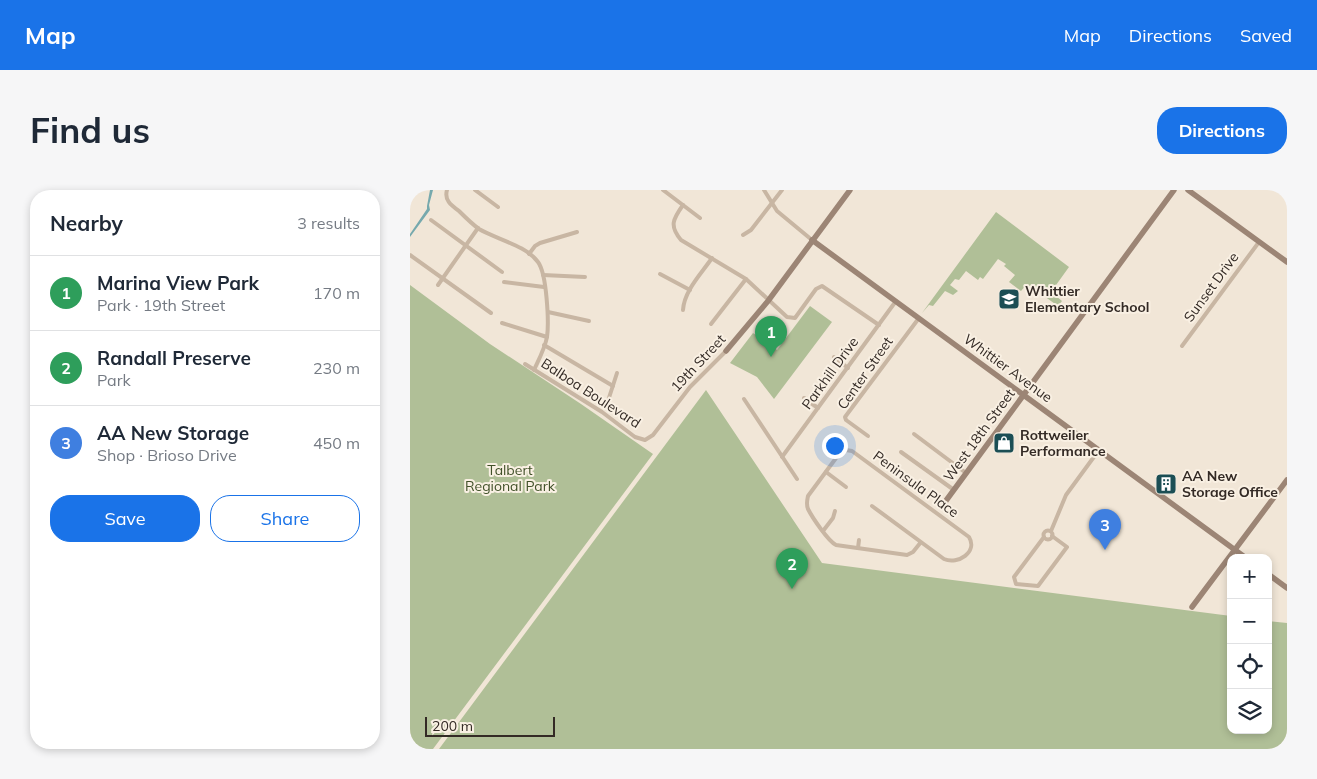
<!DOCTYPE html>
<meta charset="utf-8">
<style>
:root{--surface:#fff;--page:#f6f6f7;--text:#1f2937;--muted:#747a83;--line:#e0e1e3;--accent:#1a73e8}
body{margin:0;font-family:Mulish,sans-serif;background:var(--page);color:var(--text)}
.controls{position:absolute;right:15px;bottom:15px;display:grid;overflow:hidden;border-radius:10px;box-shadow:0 2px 8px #0003}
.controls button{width:45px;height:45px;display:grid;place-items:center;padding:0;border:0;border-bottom:1px solid var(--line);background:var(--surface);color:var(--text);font:25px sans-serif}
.scale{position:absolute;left:15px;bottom:12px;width:130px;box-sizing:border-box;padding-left:5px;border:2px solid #332a25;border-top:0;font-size:14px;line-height:18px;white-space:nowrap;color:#332a25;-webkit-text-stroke:4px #f9f0e3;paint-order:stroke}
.you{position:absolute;left:424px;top:255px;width:18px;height:18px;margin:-12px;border:4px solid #fff;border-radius:50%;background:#1a73e8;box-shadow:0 0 0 8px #1a73e833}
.badge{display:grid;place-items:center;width:32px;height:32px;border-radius:50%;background:var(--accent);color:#fff;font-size:16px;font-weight:700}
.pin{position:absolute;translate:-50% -41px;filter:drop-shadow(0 1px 2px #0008)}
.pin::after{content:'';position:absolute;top:26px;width:18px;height:15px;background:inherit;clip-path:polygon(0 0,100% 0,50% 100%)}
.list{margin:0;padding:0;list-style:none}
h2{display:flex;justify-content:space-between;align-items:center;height:65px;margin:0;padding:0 20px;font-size:21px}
h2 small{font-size:16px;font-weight:400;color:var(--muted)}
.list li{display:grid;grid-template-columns:32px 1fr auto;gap:15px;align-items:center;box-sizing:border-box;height:75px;padding:0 20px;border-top:1px solid var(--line)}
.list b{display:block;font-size:19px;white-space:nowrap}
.list p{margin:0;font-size:16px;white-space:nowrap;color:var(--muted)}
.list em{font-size:16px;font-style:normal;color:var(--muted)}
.actions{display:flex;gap:10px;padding:15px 20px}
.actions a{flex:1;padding:11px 0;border:1px solid var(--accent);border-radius:20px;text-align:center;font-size:18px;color:var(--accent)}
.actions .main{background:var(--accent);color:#fff}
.icon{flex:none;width:28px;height:28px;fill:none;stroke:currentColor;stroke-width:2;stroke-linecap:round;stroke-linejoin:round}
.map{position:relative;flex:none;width:877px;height:559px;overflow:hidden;border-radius:20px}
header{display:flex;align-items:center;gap:30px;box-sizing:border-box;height:70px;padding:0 25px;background:var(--accent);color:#fff}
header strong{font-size:24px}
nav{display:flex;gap:28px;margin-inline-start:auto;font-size:18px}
.intro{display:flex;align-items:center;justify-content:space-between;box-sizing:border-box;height:120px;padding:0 30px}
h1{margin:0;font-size:35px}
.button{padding:12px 22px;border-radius:20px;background:var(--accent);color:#fff;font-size:18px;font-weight:700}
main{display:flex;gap:30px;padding:0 30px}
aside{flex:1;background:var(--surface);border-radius:20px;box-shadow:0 2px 8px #0003}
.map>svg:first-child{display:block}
</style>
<header>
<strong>Map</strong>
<nav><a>Map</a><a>Directions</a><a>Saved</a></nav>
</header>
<div class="intro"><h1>Find us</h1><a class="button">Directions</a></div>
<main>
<aside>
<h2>Nearby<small>3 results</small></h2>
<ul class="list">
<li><span class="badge" style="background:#2e9e5b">1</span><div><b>Marina View Park</b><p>Park · 19th Street</p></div><em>170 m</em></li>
<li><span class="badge" style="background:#2e9e5b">2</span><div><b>Randall Preserve</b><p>Park</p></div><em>230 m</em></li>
<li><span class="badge" style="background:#3f7fe0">3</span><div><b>AA New Storage</b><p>Shop · Brioso Drive</p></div><em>450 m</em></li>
</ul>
<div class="actions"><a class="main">Save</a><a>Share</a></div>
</aside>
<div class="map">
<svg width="877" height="559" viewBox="0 0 877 559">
<rect width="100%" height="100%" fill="#f1e6d7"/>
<g fill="#b0bf97">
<path d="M586 22 659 77 641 102 652 111 648 116 617 94 611 101 599 92 605 85 594 76 596 74 588 69 573 89 570 87 568 90 556 81 549 90 545 89 540 95 548 101 543 105 535 101 523 116 519 115 512 123Z"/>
<path d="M0 95 80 154 171 214 243 264 23 559H0Z"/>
<path d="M400 116 422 132 364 209 347 187 320 173 343 143 367 160Z"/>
<path d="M296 200 412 373 821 426V540H858V431L877 433V559H29Z"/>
</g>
<path fill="#76a9ad" d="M20 0H23L19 15 20 20 0 47V44L17 19V16Z"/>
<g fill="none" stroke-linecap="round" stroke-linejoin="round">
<g stroke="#c8b6a3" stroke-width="4">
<path d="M37 0C34 10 41 15 49 21 55 27 62 34 69 39 86 49 117 56 128 72 137 84 139 133 137 147 135 158 129 169 124 180"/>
<path d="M65 0 88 17"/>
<path d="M253 0 290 28"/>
<path d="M354 0 367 21 402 50"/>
<path d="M273 15C263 29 259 36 271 50L336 89 377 127 385 128 406 99 412 96 469 135"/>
<path d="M21 30 92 82"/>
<path d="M333 45 341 40 372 0"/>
<path d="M119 64 125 56 130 53 167 42"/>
<path d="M0 65 81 123"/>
<path d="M250 84 280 100"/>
<path d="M133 85 175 87"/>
<path d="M94 92 134 97"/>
<path d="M28 95 68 38"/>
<path d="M273 120C274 101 291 84 302 68"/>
<path d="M138 122 179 131"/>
<path d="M92 133 137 147"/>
<path d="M301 134 336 89"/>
<path d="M134 155 203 196"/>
<path d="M772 156 849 52"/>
<path d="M424 167 438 178"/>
<path d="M115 174 192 222 225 247 235 250 243 245 280 197 316 161"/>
<path d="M394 208 408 218"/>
<path d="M334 209 387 289"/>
<path d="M196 217 207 183"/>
<path d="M504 244 556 283"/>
<path d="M458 246 436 230 435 227 509 128"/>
<path d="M491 262 544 300"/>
<path d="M372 267 486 111"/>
<path d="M416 282 436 297"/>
<circle cx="533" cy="315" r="3.5"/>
<path d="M462 316 534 369C548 375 568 362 559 347L442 261 436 260 429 264 398 306C397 311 396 314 398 319 402 327 418 351 426 355L497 365 503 362 511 352"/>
<circle cx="638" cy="345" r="4.5"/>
<path d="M413 341 423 328 425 321"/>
<path d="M641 341 656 305 689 260"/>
<path d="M634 347 604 387 606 394 628 396 657 357 642 346"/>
<path d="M448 358 449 350"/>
</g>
<g stroke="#9c8575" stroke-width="5.5">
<path d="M778 0 877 72"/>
<path d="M402 50 836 368"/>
<path d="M316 161 358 111 440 0"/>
<path d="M535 312 764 0"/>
<path d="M858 384 877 398"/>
<path d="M782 417 877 290"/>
</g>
</g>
<defs>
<g id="school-square" transform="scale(1.125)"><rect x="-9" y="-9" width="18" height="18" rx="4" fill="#1b4e54" stroke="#f9f0e3"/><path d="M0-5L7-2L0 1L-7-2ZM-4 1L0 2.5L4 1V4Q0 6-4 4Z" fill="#fff"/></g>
<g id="shop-square" transform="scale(1.125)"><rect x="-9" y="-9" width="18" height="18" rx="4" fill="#1b4e54" stroke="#f9f0e3"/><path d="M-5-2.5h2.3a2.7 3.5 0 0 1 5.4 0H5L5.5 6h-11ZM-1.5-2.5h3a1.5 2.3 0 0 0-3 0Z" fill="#fff"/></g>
<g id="building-square" transform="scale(1.125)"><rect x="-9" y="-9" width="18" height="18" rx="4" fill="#1b4e54" stroke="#f9f0e3"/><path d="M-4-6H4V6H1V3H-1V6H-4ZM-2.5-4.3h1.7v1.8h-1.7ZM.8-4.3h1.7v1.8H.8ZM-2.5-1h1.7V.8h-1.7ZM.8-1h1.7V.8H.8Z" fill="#fff"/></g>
</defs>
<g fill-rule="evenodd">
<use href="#school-square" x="599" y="109"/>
<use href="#shop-square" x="594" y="253"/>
<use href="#building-square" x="756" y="294"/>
</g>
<g text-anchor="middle" stroke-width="4" stroke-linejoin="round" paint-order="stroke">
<g font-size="14" fill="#332a25" stroke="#f9f0e3">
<text transform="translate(801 97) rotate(-54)" y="5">Sunset Drive</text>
<text transform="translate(288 173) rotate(-47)" y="5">19th Street</text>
<text transform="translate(598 178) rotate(36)" y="5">Whittier Avenue</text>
<text transform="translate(420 183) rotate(-54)" y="5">Parkhill Drive</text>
<text transform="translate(455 183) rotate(-55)" y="5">Center Street</text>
<text transform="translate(181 203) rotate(33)" y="5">Balboa Boulevard</text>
<text transform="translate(569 245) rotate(-54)" y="5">West 18th Street</text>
<text transform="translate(506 294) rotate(36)" y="5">Peninsula Place</text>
</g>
<g font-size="14" font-weight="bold" fill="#332a25" stroke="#f9f0e3" text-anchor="start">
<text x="615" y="106">Whittier<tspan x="615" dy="16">Elementary School</tspan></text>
<text x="610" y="250">Rottweiler<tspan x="610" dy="16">Performance</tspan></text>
<text x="772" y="291">AA New<tspan x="772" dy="16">Storage Office</tspan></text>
</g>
<g font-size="14" fill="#415129" stroke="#f9f0e3">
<text x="100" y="285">Talbert<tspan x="100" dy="16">Regional Park</tspan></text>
</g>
</g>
</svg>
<div class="controls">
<button>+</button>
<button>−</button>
<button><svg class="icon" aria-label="locate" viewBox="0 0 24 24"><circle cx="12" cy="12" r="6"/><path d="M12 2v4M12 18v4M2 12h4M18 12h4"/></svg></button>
<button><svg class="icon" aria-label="layers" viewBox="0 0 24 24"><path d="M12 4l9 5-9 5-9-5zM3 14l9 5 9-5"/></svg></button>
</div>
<div class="scale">200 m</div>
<div class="you"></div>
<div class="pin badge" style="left:361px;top:167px;background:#2e9e5b">1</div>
<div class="pin badge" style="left:382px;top:399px;background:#2e9e5b">2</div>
<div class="pin badge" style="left:695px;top:360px;background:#3f7fe0">3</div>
</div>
</main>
